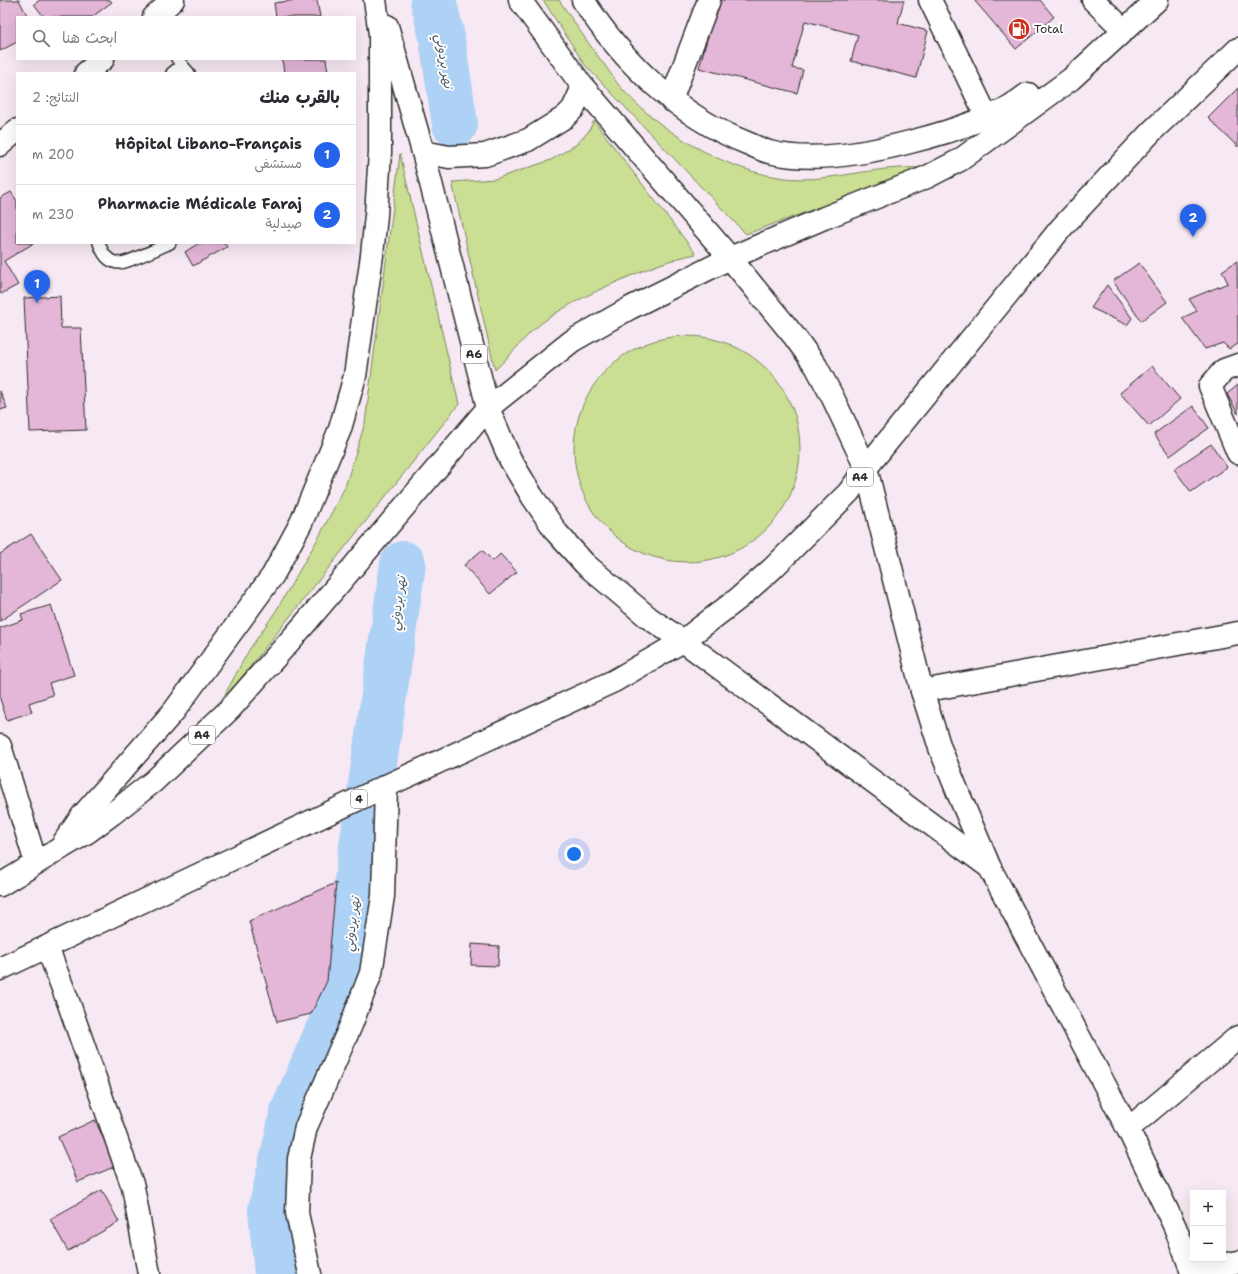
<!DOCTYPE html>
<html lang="ar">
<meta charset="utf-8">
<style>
:root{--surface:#fff;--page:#f7f7f7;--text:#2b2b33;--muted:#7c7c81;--line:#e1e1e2;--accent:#2563eb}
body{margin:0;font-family:"Shantell Sans","Playpen Sans Arabic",sans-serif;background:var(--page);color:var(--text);direction:rtl}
.controls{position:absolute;right:12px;bottom:12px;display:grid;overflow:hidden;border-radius:0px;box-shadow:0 4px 16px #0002}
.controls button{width:36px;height:36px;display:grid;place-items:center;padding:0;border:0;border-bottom:1px solid var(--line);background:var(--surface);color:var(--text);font:20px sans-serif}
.you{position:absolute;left:574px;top:854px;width:14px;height:14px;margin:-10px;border:3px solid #fff;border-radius:50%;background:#1a73e8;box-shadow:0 0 0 6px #1a73e833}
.badge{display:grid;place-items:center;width:26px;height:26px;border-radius:50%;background:var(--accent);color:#fff;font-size:13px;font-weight:700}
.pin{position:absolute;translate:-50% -33px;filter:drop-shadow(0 1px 2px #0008)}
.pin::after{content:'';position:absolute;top:21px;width:14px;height:12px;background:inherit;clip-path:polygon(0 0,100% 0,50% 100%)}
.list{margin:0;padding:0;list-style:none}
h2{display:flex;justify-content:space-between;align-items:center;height:52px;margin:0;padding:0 16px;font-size:17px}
h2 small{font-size:13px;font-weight:400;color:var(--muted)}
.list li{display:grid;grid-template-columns:26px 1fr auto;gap:12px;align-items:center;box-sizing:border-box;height:60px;padding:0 16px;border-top:1px solid var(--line)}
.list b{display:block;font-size:15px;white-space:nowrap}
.list p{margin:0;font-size:13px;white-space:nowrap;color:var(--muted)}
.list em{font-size:13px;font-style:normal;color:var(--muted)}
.icon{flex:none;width:22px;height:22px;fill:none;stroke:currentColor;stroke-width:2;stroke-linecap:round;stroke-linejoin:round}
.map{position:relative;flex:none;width:1238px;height:1274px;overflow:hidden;direction:ltr}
.search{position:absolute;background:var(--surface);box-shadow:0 4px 16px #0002;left:16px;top:16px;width:340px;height:44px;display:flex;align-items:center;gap:10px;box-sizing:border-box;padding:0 14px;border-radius:0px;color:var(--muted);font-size:15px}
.panel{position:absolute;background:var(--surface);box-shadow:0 4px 16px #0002;left:16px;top:72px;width:340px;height:172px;border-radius:0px;direction:rtl}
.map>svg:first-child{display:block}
</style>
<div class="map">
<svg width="1238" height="1274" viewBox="0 0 1238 1274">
<rect width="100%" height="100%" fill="#f7e9f3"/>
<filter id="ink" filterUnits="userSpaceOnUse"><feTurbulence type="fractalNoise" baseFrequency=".025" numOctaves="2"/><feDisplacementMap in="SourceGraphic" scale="8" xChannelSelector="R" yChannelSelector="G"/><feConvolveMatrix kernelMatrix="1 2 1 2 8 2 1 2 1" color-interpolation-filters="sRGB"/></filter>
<g filter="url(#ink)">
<g fill="#cadf93" stroke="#7a855f">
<path d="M543 0H559C574 22 589 45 606 67 612 75 617 84 624 91 665 136 739 179 802 179 835 179 868 169 901 168 910 167 919 168 928 168L746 234 585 65Z"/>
<path d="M594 121 696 254C670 259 646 269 621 280 590 294 556 309 531 332 519 344 508 358 495 370L452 182 495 179 551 160 577 144 588 132Z"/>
<path d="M400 154 459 404 218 707 249 650 276 611 320 535 345 487 365 423Z"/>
<circle cx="687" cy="449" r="113"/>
</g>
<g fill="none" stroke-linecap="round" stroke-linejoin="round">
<g stroke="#aed1f6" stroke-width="46">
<path d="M433 0 441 33 455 124"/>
<path d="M277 1274 271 1210 293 1112 339 1005 403 564"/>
</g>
</g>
<g fill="#e4b6d8" stroke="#2b2b2b">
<path d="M0 0H19L28 17H17V42L0 51Z"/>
<path d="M40 0H110L112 2 92 17H44L34 4Z"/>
<path d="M297 0H317L320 17H276L274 3Z"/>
<path d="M718 0H904L898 23 928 31 916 78 851 61 858 35 805 21 792 68 803 70 797 93 699 68Z"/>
<path d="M974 0H1040L1054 17 1016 49Z"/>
<path d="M282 59H326L328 73H284Z"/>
<path d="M1238 88V147L1208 118Z"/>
<path d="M11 192 17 201V243H34L4 261 18 285 1 294 0 292V198Z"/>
<path d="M199 243H225L227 247 193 266 185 252Z"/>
<path d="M1237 261 1238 344 1229 349 1223 343 1205 349 1182 318 1197 311 1189 299 1228 283 1222 271Z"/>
<path d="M1139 263 1167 302 1141 321 1113 281Z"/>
<path d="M1107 285 1132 318 1127 325 1091 308Z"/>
<path d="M60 296 61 328H81L86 430 30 432 24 298Z"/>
<path d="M1152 366 1180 399 1149 426 1120 393Z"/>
<path d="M1238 385V414L1227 394Z"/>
<path d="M0 391 7 408 0 410Z"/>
<path d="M1193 406 1209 428 1170 456 1154 434Z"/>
<path d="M1211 444 1227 467 1191 492 1174 469Z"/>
<path d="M31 534 62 580 0 621V554Z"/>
<path d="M482 550 493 561 500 554 517 572 490 594 464 565Z"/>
<path d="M51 605 74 675 49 683 53 695 29 703 32 712 7 720 0 699V628L23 620 21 614Z"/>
<path d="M336 883 327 981 311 1014 277 1022 249 921Z"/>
<path d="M472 944 499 946 498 966 471 965Z"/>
<path d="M95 1120 116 1166 78 1182 58 1137Z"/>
<path d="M102 1190 119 1222 68 1251 50 1219Z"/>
</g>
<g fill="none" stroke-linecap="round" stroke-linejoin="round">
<g stroke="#2b2b2b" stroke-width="14">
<g id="service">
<path d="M177 59 189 73"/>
<path d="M172 73 182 65"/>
<path d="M99 243C102 252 108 263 120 263 127 263 161 247 170 243"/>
</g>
</g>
<g stroke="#2b2b2b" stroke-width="25">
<g id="minor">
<path d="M930 0 987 117"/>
<path d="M1093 0 1124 30"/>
<path d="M154 17 173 0"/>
<path d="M86 73 103 59"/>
<path d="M671 100 709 0"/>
<path d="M0 145 17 130"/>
<path d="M1238 365 1224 370 1210 386 1238 453"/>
<path d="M922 691 1238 633"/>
<path d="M0 746 36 863"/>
<path d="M47 947 69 1004 133 1187 149 1274"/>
<path d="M1128 1129 1238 1037"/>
<path d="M1191 1270 1238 1262"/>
<path d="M310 1274 297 1213 299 1159 306 1127 351 1025 371 973 383 896 386 786"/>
</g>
</g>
<g stroke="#2b2b2b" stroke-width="25">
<g id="tertiary">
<path d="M866 468 922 691 940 748 959 795 990 868 1128 1129 1175 1227 1193 1274"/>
<path d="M683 641 989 867"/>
</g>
</g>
<g stroke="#2b2b2b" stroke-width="25">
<g id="trunk">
<path d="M520 0 583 87 730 258 794 336 816 366 833 398 866 468"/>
<path d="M583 0C622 61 678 116 747 143 754 146 762 150 769 152 812 163 868 153 910 142 934 136 957 129 980 120 987 117 995 114 1002 111 1011 106 1019 100 1028 94"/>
<path d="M387 26 423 152 488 408 510 459 532 496 557 533 585 564 649 618 683 641"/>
<path d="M423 152 449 157 485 155 528 140 565 117 573 109 583 87"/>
<path d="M64 842 82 816 174 711 273 575 301 523 340 429 355 376 372 255 376 215 380 152V34L375 0"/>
<path d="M0 885 89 831 112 814 154 781 230 709 303 626 488 408 572 341 630 308 730 258 824 218 927 177 960 160 1071 79 1157 0"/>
<path d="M0 969 386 786 614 681 683 641 739 598 772 569 849 492 866 468 1062 227 1151 132 1238 49"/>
</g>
</g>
<use href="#service" stroke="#fff" stroke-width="11"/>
<use href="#minor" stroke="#fff" stroke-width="22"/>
<use href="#tertiary" stroke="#fff" stroke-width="22"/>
<use href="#trunk" stroke="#fff" stroke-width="22"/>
</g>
</g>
<defs>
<g id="fuel-disc" transform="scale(1.15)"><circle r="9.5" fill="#c8321e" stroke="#fff"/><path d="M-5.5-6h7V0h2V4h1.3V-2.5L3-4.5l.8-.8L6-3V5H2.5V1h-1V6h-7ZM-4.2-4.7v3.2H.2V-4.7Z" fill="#fff"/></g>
</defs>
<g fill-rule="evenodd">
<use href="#fuel-disc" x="1019" y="29"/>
</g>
<g text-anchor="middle" stroke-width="4" stroke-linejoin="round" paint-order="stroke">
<g fill="#fff" stroke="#6b6b6b" stroke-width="1">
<rect x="461" y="345" width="26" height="18" rx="3"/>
<rect x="847" y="468" width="26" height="18" rx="3"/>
<rect x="189" y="726" width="26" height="18" rx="3"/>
<rect x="351" y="790" width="16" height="18" rx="3"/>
</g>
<g font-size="11" font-weight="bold" fill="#2b2b2b">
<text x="474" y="358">A6</text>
<text x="860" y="481">A4</text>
<text x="202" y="739">A4</text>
<text x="359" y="803">4</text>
</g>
<g font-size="12" fill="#2b2b2b" stroke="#fff" text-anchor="start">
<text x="1034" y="33">Total</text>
</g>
<g font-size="13" font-style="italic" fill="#525d68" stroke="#fff">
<text transform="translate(445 61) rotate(81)" y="5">نهر بردوني</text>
<text transform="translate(397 603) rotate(-82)" y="5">نهر بردوني</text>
<text transform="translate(351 924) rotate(-82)" y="5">نهر بردوني</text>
</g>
</g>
</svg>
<div class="controls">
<button>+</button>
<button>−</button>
</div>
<div class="you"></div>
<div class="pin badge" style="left:37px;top:303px">1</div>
<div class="pin badge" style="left:1193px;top:237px">2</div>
<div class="search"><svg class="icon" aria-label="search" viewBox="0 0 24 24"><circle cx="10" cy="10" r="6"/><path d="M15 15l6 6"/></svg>ابحث هنا</div>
<section class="panel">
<h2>بالقرب منك<small>النتائج: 2</small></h2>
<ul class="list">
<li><span class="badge">1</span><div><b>Hôpital Libano-Français</b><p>مستشفى</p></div><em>200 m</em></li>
<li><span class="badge">2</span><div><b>Pharmacie Médicale Faraj</b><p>صيدلية</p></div><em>230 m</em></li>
</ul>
</section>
</div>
